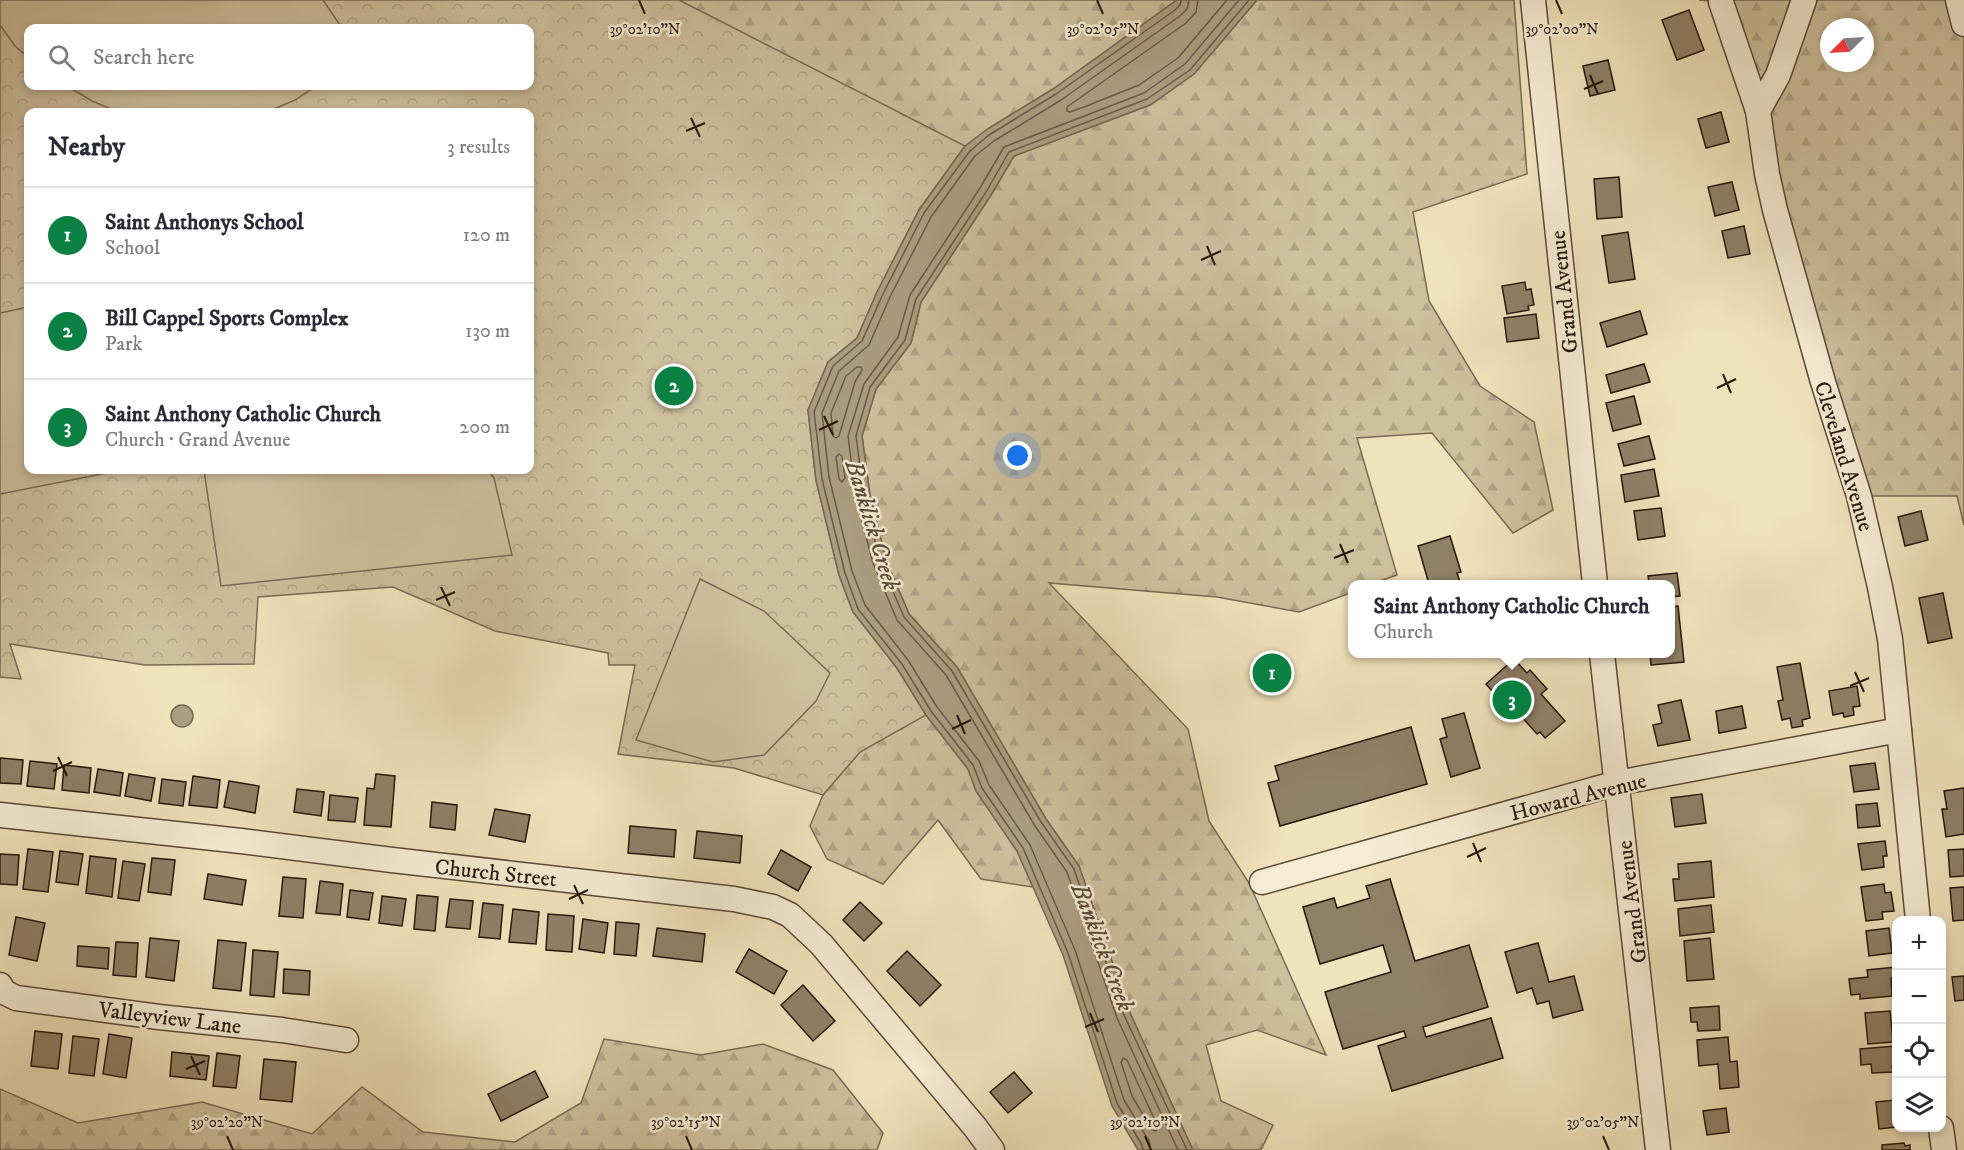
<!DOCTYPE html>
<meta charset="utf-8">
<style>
:root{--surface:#fff;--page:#f7f7f7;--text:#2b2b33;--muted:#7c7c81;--line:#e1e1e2;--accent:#0b8043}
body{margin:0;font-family:"IM FELL DW Pica",serif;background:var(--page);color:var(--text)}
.controls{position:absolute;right:18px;bottom:18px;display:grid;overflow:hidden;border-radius:12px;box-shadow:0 3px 9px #0003}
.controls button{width:54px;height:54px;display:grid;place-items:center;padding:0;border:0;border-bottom:2px solid var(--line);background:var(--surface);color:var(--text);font:30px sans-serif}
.compass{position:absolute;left:1820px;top:18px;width:54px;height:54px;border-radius:50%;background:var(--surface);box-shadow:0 3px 9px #0003;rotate:246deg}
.you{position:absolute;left:1018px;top:456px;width:21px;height:21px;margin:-15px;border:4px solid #fff;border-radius:50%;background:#1a73e8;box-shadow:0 0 0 9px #1a73e833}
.badge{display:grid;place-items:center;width:39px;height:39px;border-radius:50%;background:var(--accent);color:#fff;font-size:20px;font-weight:700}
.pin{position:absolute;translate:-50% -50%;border:3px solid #fff;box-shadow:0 2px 6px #0006}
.popup{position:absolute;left:1348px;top:580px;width:327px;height:78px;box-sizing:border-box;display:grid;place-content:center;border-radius:12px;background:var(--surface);filter:drop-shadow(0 2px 4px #0005);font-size:20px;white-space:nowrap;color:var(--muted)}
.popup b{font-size:22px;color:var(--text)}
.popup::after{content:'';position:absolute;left:50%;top:100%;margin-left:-12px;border:12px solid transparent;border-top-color:var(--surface)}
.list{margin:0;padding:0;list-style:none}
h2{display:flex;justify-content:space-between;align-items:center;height:78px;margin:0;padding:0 24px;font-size:26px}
h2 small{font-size:20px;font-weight:400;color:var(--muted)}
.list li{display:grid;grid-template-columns:39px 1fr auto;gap:18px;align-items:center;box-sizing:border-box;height:96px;padding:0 24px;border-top:2px solid var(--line)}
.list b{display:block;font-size:22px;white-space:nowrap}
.list p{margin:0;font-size:20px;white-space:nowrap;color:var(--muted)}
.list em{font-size:20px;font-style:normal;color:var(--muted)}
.icon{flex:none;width:33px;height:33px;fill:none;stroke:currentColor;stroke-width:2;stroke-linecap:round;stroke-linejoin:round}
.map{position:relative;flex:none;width:1964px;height:1150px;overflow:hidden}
.search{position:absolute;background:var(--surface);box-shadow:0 3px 9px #0003;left:24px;top:24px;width:510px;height:66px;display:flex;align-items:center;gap:15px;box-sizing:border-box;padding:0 21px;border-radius:12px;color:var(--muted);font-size:22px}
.panel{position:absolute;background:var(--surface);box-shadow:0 3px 9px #0003;left:24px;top:108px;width:510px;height:366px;border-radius:12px}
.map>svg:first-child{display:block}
</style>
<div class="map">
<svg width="1964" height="1150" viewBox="0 0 1964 1150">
<defs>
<pattern id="forest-firs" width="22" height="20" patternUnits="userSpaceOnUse" patternTransform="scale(1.5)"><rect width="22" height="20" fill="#cebf9d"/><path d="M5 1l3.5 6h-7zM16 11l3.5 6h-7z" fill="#b1a386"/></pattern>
<pattern id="park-crowns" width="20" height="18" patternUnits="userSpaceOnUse" patternTransform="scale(1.5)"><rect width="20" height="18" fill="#cebf9d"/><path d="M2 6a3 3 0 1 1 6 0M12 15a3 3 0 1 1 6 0" fill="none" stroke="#b1a386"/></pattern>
</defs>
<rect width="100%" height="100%" fill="#f0e2bb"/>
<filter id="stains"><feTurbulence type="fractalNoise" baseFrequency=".00333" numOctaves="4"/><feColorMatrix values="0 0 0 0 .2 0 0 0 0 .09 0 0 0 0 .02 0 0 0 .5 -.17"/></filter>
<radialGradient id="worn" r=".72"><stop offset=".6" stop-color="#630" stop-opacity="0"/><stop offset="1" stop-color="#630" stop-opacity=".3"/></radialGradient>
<g fill="url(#forest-firs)" stroke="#7b6a54" stroke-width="1.5" fill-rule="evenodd">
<path d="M631 0H1177L1053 89 986 130 877 292 857 338 828 362 897 668 926 715 968 769 976 791 1017 851 1033 887 981 879 938 820 883 884 827 859 810 826 823 795 860 752 891 733 530 470V112H482L530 86Z"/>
<path d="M1257 0H1514L1527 174 1413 212 1429 301 1480 386 1534 422 1553 510 1513 533 1432 433 1357 438 1397 575 1372 584H1353V592L1299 612 1217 597 1049 583 1188 729 1209 821 1249 883 1326 1055 1257 1030 1206 1045 1221 1101 1273 1125 1261 1150H1193L1130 1013 1079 866 1046 819 957 667 909 614 886 560 870 495 862 436 876 389 911 343 921 302 991 195 1014 156 1150 105 1194 74Z"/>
<path d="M1699 0H1964V525L1957 496H1859L1721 2ZM1829 27H1865V63H1829Z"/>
<path d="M604 1039 701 1055 763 1044 833 1070 883 1133 877 1150H0V1089L78 1123 202 1102 312 1134 362 1087 423 1132 515 1142 581 1103Z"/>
</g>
<path fill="url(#park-crowns)" stroke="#7b6a54" stroke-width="1.5" fill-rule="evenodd" d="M0 0H679L965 146 919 210 877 292 857 338 828 362 808 410 816 480 839 575 853 612 897 668 926 715 860 752 823 795 734 768 618 754 635 665H609L608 653 495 631 393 587 258 597 254 664 145 665 10 644 21 679 0 677ZM28 28H530V86H28ZM28 112H530V470H28Z"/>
<g fill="#cebf9d" stroke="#7b6a54" stroke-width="1.5">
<path d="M0 0H323L342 28H28V57L15 46 0 25Z"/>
<path d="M67 86H316L295 100 267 112H118L92 101Z"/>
<path d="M28 307V470H122L0 494V313Z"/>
<path d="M204 470H488L494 478 512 555 221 586Z"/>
<path d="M700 579 764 611 830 673 816 701 764 755 713 762 636 740Z"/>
</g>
<g fill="#ac9d80" stroke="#776752" stroke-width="1.5">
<path d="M1177 0H1257L1194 74 1150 105 1014 156 991 195 921 302 911 343 876 389 862 436 870 495 886 560 909 614 957 667 1046 819 1079 866 1130 1013 1193 1150H1138L1112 1106 1063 955 1017 851 976 791 968 769 926 715 897 668 853 612 839 575 816 480 808 410 828 362 857 338 877 292 919 210 965 146 986 130 1053 89Z"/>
<circle cx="182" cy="716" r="11"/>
</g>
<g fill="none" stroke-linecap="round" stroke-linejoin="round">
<g stroke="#6a5a46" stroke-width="1.5">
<path d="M1198 0 1196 12 1186 23 1067 107V111L1070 112 1084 107 1139 85 1178 58 1227 0"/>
<path d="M857 367H861L862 370 855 382 839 436 836 438 833 436 831 413 846 376Z"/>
<path d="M839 454 842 456 845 478 842 482 839 479 836 457Z"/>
<path d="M1123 1058 1127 1060 1158 1127 1156 1131 1152 1130 1132 1096 1121 1062Z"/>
<path d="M1143 1150 1142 1145 1117 1103 1068 953 1023 848 982 788 973 765 931 711 902 664 858 609 845 573 822 479 814 412 833 366 862 341 883 294 924 213 970 151 989 135 1056 94 1175 10 1180 5 1181 0"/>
<path d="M1151 1150 1149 1141 1124 1100 1075 950 1030 845 989 785 979 761 937 707 908 660 865 605 852 571 829 477 822 413 839 371 869 345 890 297 931 217 975 156 994 141 1061 100 1180 16 1187 9 1189 0"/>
<path d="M1178 1150 1117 1018 1067 872 1035 826 946 675 897 620 873 563 856 498 848 436 864 384 898 337 910 295 980 188 1004 147 1144 93 1185 64 1239 0"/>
<path d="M1187 1150 1124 1015 1074 869 1041 822 952 671 904 617 880 561 864 497 856 436 870 387 905 340 916 299 986 192 1009 152 1147 99 1190 70 1249 0"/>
</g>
</g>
<g fill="#908067" stroke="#28160c" stroke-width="1.5">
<path d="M1689 10 1704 50 1677 60 1662 20Z"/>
<path d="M1608 60 1615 90 1590 96 1583 66Z"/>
<path d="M1721 112 1729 142 1706 148 1698 119Z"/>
<path d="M1619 177 1622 217 1597 219 1594 179Z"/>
<path d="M1732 182 1739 210 1715 216 1708 187Z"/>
<path d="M1744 226 1750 254 1728 258 1722 231Z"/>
<path d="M1628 232 1635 279 1609 283 1602 236Z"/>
<path d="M1525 282 1526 290 1531 289 1534 305 1528 306 1529 310 1507 314 1502 286Z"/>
<path d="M1640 311 1647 334 1607 347 1600 323Z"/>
<path d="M1536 314 1539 338 1507 342 1504 318Z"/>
<path d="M1644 364 1650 382 1611 393 1606 375Z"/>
<path d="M1634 396 1641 424 1613 431 1606 403Z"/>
<path d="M1649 436 1655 459 1624 466 1618 444Z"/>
<path d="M1654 469 1659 496 1625 502 1621 475Z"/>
<path d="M1661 508 1665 536 1638 540 1634 511Z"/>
<path d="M1921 511 1928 540 1905 546 1898 517Z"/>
<path d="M1450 536 1461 572 1457 573 1460 582 1451 584H1429L1418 546Z"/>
<path d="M1677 573 1680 596 1671 597V584H1649L1648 576Z"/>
<path d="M1943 593 1952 638 1928 643 1919 598Z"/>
<path d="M1678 606 1684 662 1651 665 1650 654H1671V607Z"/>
<path d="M1514 659 1527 673 1530 670 1547 689 1541 694 1565 721 1545 738 1540 732 1537 734 1520 715 1517 719 1486 684Z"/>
<path d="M1800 663 1810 718 1802 720 1803 726 1792 728 1790 718 1782 720 1778 701 1783 700 1777 667Z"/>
<path d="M1857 686 1860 706 1853 707 1854 715 1844 717 1843 713 1833 715 1829 691Z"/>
<path d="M1681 700 1690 740 1658 746 1653 725 1662 723 1658 705Z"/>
<path d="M1742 706 1746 728 1719 733 1716 711Z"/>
<path d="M1464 713 1480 768 1451 777 1440 739 1447 737 1442 719Z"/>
<path d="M1411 727 1427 784 1280 826 1268 783 1279 780 1275 766Z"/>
<path d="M0 758 23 760 21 784 0 783Z"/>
<path d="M30 761 57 764 54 789 27 786Z"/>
<path d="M1875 763 1879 789 1854 792 1850 766Z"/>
<path d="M64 765 91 768 89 793 62 790Z"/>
<path d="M98 769 123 773 120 796 94 792Z"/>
<path d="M129 774 155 778 151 801 125 796Z"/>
<path d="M376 774 395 776 391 827 364 825 367 788 374 789Z"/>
<path d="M193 776 220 780 217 808 189 805Z"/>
<path d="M162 779 186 782 183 806 159 803Z"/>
<path d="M229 781 259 786 255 813 224 807Z"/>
<path d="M1964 788V834L1946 837 1942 809H1947L1944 791Z"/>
<path d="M297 789 324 792 321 816 294 812Z"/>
<path d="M1702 794 1706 823 1675 827 1671 798Z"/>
<path d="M330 795 358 798 355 822 328 820Z"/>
<path d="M432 802 457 805 455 830 430 827Z"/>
<path d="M1877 803 1880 826 1858 828 1856 805Z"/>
<path d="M495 809 530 815 525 842 489 835Z"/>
<path d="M630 826 676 830 674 857 628 853Z"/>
<path d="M697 831 742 836 740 863 694 858Z"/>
<path d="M1885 841 1887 856H1883L1884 867 1862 870 1858 844Z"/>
<path d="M28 849 53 852 48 892 23 889Z"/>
<path d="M1964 849V876L1950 877 1948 850Z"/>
<path d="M781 850 811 867 798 891 768 874Z"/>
<path d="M60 851 83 854 78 885 56 882Z"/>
<path d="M0 854 19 855 17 885 0 884Z"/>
<path d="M90 856 116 859 112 897 86 893Z"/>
<path d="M152 858 175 860 171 895 148 892Z"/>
<path d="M123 861 145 864 139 901 118 898Z"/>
<path d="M1711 861 1714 897 1675 901 1673 879H1679L1678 864Z"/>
<path d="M208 874 246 880 242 905 204 899Z"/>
<path d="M283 877 306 879 303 918 279 916Z"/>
<path d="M1390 879 1415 961 1469 945 1488 1007 1423 1027 1426 1037 1491 1018 1503 1058 1392 1091 1378 1046 1406 1037 1404 1031 1343 1049 1325 992 1391 972 1383 945 1320 964 1303 907 1334 898 1337 908 1370 898 1366 886Z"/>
<path d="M320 881 343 884 340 915 316 913Z"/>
<path d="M1884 884 1885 893 1891 892 1894 911 1882 912 1883 919 1866 921 1861 887Z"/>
<path d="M1964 887V920L1953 921 1950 888Z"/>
<path d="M350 890 373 893 369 920 347 917Z"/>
<path d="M417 895 438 897 435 931 414 929Z"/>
<path d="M382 896 406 899 402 926 379 923Z"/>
<path d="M450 899 473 901 470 929 446 927Z"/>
<path d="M860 902 882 923 864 941 843 920Z"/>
<path d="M483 903 503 905 500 939 479 937Z"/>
<path d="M1711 905 1714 932 1680 936 1678 909Z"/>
<path d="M513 909 539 912 536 944 509 942Z"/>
<path d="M548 914 574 916 572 952 546 950Z"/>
<path d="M16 917 45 923 37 961 9 955Z"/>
<path d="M583 919 608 923 604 953 579 949Z"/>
<path d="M616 922 639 924 636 956 614 954Z"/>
<path d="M657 928 705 934 702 962 653 956Z"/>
<path d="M1889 928 1892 953 1869 956 1866 931Z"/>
<path d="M150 938 179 941 174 981 146 977Z"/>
<path d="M1710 938 1714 979 1687 981 1684 941Z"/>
<path d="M218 940 246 943 241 991 213 988Z"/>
<path d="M116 942 138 943 136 977 113 975Z"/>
<path d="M1538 943 1549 982 1574 976 1583 1010 1553 1018 1549 1001 1537 1004 1532 988 1517 993 1505 952Z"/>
<path d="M78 946 109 948 108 969 77 966Z"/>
<path d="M749 949 787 971 774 994 736 972Z"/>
<path d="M253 950 278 952 274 997 250 995Z"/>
<path d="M907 951 941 985 920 1006 887 971Z"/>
<path d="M1896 967V977L1891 978 1892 996 1860 999V994L1851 995 1849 979 1868 977 1867 970Z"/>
<path d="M284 969 310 971 309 995 283 993Z"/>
<path d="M1964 976V1000L1955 1001 1952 977Z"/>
<path d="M803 985 835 1021 813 1041 781 1005Z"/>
<path d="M1719 1006 1720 1030 1698 1031 1697 1022H1691L1690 1008Z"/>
<path d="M1890 1011 1893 1042 1868 1044 1865 1013Z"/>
<path d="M35 1031 62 1034 58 1069 31 1066Z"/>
<path d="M109 1034 132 1038 126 1078 103 1074Z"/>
<path d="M73 1036 99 1039 94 1076 69 1073Z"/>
<path d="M1728 1037 1730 1062 1737 1061 1739 1087 1720 1089 1718 1064 1699 1066 1697 1040Z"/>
<path d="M1895 1046 1896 1065 1892 1066 1893 1072 1872 1073 1871 1064 1861 1065 1860 1049Z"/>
<path d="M172 1052 209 1056 206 1080 170 1076Z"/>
<path d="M217 1053 240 1056 236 1088 213 1086Z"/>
<path d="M264 1059 296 1062 292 1102 260 1099Z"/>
<path d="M535 1071 548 1097 501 1121 488 1094Z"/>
<path d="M1014 1072 1032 1093 1008 1113 990 1092Z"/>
<path d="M1896 1100V1127L1879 1129 1876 1102Z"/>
<path d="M1726 1108 1729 1132 1707 1135 1703 1111Z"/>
<path d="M1904 1143 1905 1146 1910 1145V1150H1882V1145Z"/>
</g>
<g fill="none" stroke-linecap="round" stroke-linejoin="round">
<g stroke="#5a4938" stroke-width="27">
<g id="minor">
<path d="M1533 0 1595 584"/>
<path d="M1958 0 1964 24"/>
<path d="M1721 2 1758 111 1767 174 1775 210 1823 382 1859 496 1880 587 1890 639 1918 920"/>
<path d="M1758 111 1778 75 1804 0"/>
<path d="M1602 654 1658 1150"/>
<path d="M0 815 241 841 392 860 734 899 773 907 790 915 821 944 975 1127 992 1150"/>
<path d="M1262 882 1617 783 1899 730"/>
<path d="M0 985 4 992 16 998 159 1017 282 1030 346 1040"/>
<path d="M1941 1128 1944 1150"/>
</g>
</g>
<use href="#minor" stroke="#f5ecd3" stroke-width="24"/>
</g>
<path fill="none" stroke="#28160c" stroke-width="2" d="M639 0 645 14M1097 0 1103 14M1556 0 1562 14M1590 75 1598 94M1584 89 1603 81M691 118 700 137M686 131 705 123M1207 246 1215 265M1201 260 1221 251M1723 374 1731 393M1717 388 1736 379M824 416 833 435M819 430 838 421M1340 544 1348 563M1334 558 1354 550M441 587 450 606M436 600 455 592M1855 672 1864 692M1850 686 1869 678M957 715 965 734M952 729 971 720M58 757 67 776M53 771 72 762M1473 843 1481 862M1467 857 1486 848M574 885 583 904M569 899 588 890M1090 1013 1098 1032M1085 1027 1104 1019M191 1056 200 1075M186 1069 205 1061M227 1136 233 1150M686 1136 692 1150M1145 1136 1151 1150M1603 1136 1609 1150"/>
<g text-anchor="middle" stroke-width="5" stroke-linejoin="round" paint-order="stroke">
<g font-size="22" fill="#28160c" stroke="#f5ecd3">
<text transform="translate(1563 292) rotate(-96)" y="8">Grand Avenue</text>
<text transform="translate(1845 456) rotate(73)" y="8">Cleveland Avenue</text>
<text transform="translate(1578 796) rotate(-14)" y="8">Howard Avenue</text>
<text transform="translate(496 872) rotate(6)" y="8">Church Street</text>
<text transform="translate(1631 902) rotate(-97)" y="8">Grand Avenue</text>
<text transform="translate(170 1017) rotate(7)" y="8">Valleyview Lane</text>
</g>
<g font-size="24" font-style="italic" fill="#5d4c3a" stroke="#f5ecd3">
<text transform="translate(873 525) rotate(73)" y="8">Banklick Creek</text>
<text transform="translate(1103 947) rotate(69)" y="8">Banklick Creek</text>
</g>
</g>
<g font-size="15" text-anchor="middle" fill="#28160c" stroke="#f5ecd3" stroke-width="5" stroke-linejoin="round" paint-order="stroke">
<text x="645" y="34">39°02'10"N</text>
<text x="1103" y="34">39°02'05"N</text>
<text x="1562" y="34">39°02'00"N</text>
<text x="227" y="1127">39°02'20"N</text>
<text x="686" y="1127">39°02'15"N</text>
<text x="1145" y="1127">39°02'10"N</text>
<text x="1603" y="1127">39°02'05"N</text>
</g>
<rect width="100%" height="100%" filter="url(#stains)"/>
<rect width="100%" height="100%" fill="url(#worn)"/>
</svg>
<div class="controls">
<button>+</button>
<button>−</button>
<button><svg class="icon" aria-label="locate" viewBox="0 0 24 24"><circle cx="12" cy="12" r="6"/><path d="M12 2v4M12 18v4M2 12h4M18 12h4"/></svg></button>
<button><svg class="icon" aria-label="layers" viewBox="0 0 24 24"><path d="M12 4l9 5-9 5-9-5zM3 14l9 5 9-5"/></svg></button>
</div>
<svg class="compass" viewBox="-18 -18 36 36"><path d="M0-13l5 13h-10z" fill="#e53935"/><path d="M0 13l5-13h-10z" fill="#7c7c81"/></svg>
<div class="you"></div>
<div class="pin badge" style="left:1272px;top:673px">1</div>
<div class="pin badge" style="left:674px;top:386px">2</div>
<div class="pin badge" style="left:1512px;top:700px">3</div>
<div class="popup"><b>Saint Anthony Catholic Church</b>Church</div>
<div class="search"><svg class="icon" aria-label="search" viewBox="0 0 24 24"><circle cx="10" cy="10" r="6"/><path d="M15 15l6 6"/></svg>Search here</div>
<section class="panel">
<h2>Nearby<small>3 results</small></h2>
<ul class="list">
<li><span class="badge">1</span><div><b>Saint Anthonys School</b><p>School</p></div><em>120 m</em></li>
<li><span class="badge">2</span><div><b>Bill Cappel Sports Complex</b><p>Park</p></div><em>130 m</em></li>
<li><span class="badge">3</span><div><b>Saint Anthony Catholic Church</b><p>Church · Grand Avenue</p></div><em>200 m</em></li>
</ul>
</section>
</div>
